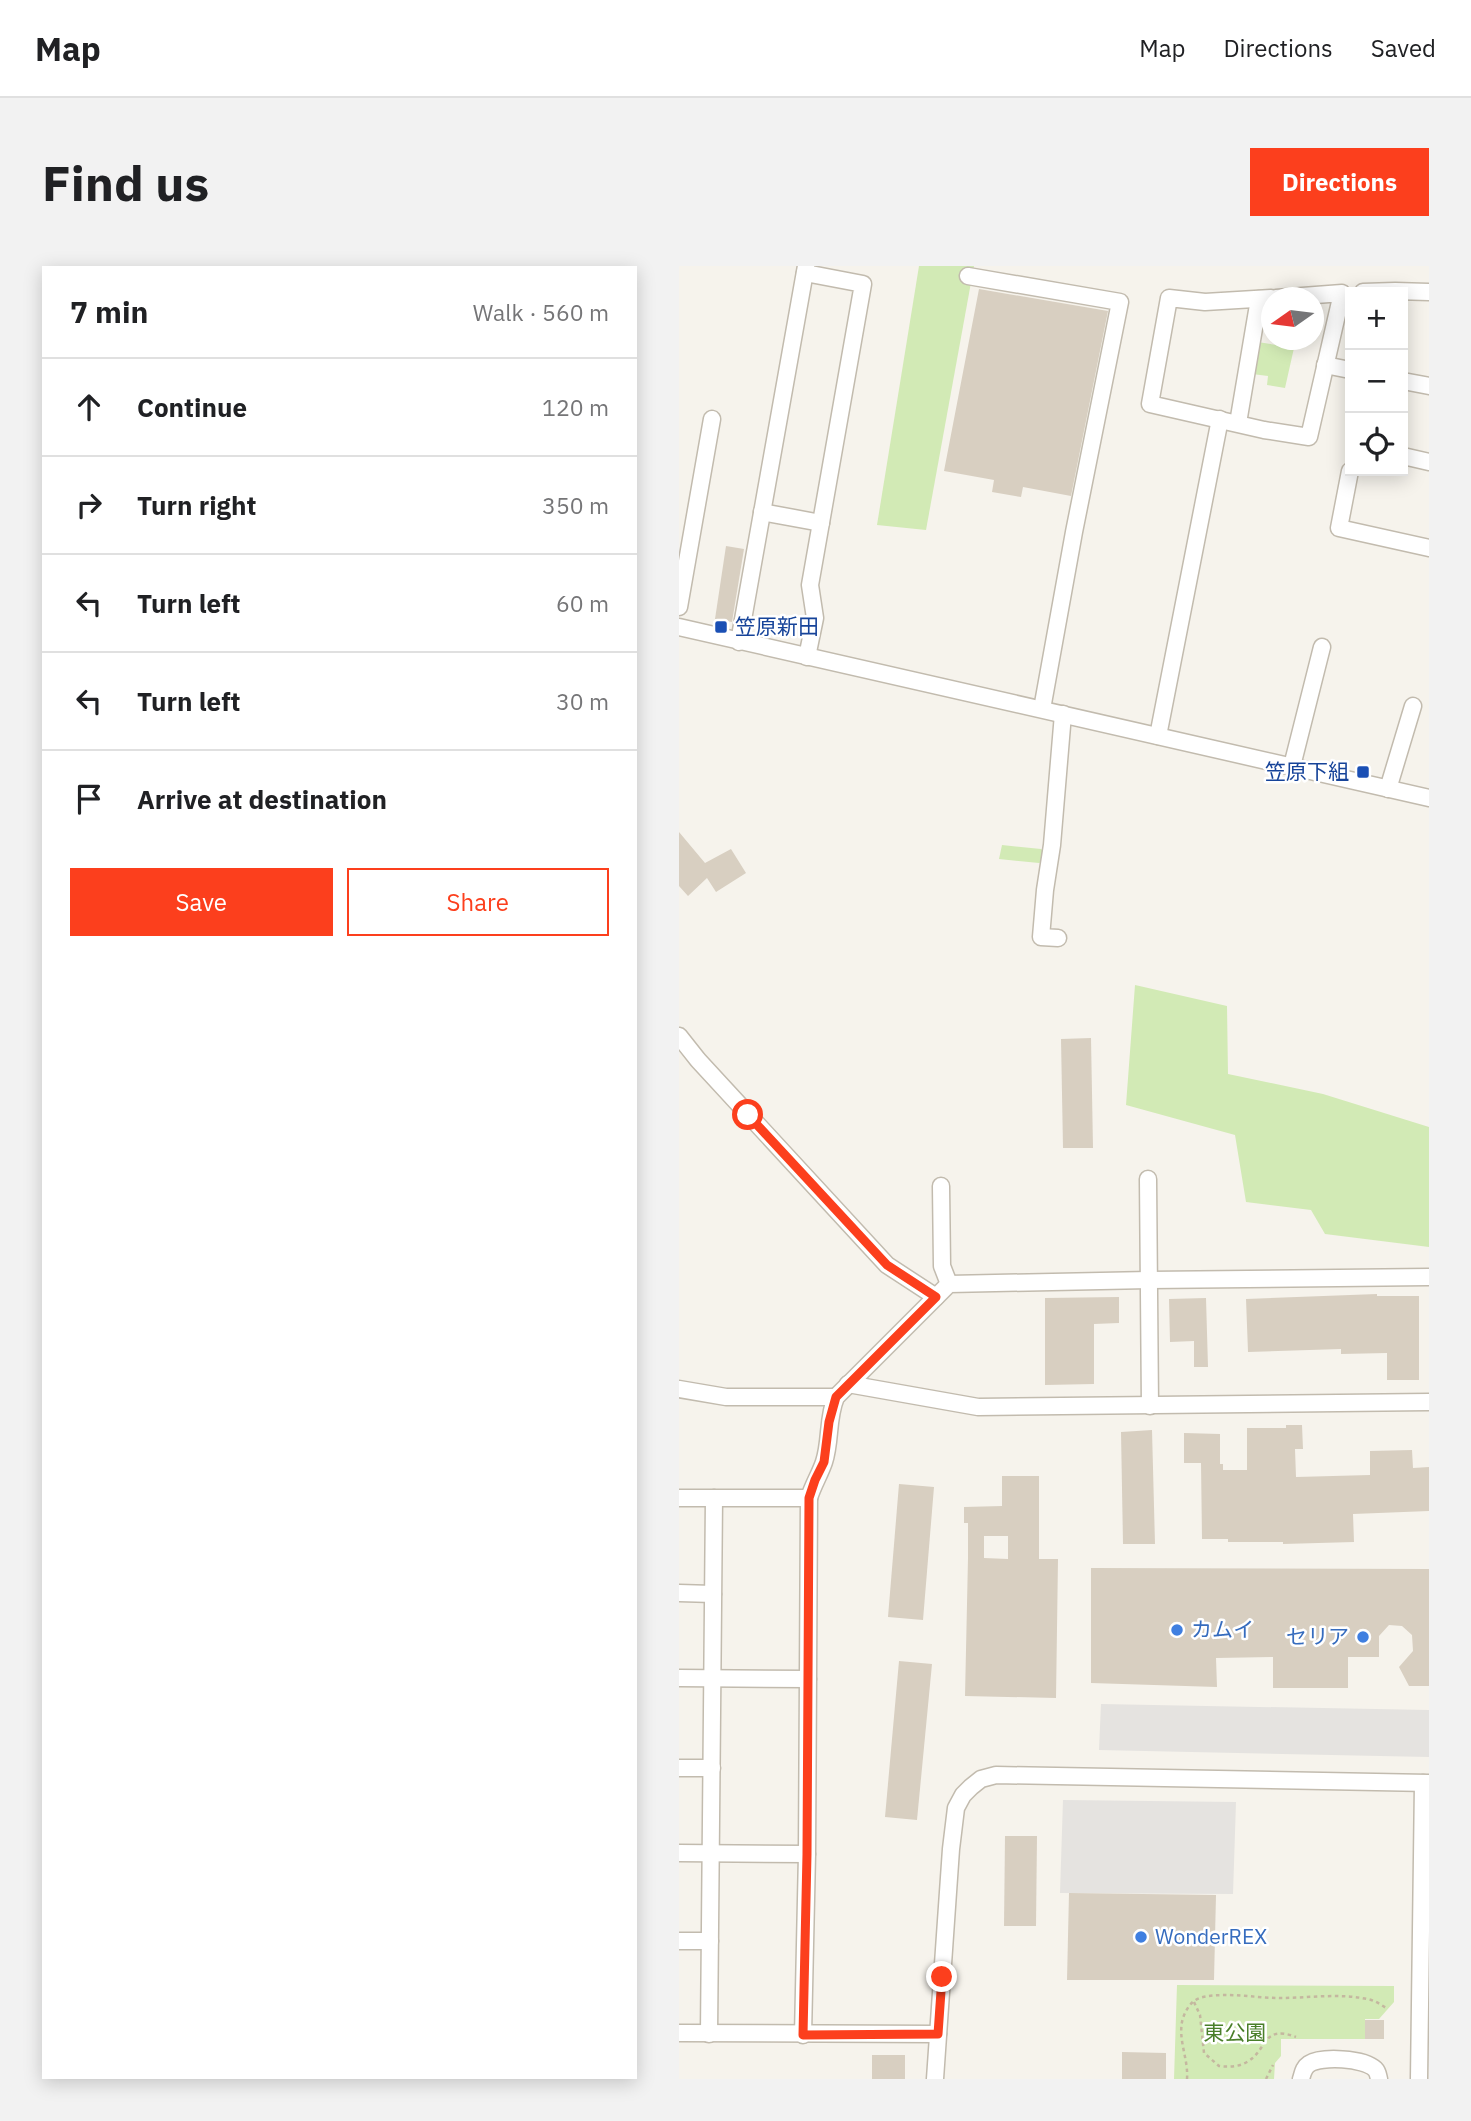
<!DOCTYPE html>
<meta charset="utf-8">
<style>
:root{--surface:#fff;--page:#f2f2f2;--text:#202124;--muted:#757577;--line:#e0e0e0;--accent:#fc3f1d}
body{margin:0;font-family:"IBM Plex Sans","Noto Sans JP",sans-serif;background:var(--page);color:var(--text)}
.controls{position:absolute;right:21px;top:21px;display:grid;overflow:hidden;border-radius:0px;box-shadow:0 4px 18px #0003}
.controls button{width:63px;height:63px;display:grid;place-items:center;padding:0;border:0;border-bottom:2px solid var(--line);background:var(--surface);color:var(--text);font:35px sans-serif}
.compass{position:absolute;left:582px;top:21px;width:63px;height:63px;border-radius:50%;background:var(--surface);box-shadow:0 4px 18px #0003;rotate:256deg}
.stop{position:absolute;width:21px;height:21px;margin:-16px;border:5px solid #fc3f1d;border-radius:50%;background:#fff}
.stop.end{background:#fc3f1d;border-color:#fff;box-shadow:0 2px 7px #0008}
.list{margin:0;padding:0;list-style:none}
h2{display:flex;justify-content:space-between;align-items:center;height:91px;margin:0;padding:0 28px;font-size:30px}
h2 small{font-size:23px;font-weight:400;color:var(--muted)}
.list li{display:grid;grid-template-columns:46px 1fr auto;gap:21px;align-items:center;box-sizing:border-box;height:98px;padding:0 28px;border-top:2px solid var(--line)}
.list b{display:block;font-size:26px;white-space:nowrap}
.list em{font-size:23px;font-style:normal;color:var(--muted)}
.actions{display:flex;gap:14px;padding:21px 28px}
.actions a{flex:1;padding:16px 0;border:2px solid var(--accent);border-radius:0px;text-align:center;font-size:24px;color:var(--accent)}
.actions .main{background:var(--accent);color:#fff}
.icon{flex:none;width:38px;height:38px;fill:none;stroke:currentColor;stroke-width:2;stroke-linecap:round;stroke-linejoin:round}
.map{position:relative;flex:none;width:750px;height:1813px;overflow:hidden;border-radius:0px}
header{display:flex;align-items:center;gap:42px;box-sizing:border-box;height:98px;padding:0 35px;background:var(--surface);border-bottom:2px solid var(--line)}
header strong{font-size:33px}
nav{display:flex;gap:38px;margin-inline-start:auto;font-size:24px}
.intro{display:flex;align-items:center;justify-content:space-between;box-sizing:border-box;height:168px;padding:0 42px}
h1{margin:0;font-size:49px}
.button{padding:18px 32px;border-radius:0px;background:var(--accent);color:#fff;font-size:24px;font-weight:700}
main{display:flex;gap:42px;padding:0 42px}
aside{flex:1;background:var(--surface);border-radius:0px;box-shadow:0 4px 18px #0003}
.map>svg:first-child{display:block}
</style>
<header>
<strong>Map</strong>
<nav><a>Map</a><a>Directions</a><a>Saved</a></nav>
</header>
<div class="intro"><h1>Find us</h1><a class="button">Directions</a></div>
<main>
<aside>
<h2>7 min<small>Walk · 560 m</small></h2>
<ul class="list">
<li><svg class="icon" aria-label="ahead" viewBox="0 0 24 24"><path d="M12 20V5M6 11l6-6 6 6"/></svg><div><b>Continue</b></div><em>120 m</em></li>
<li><svg class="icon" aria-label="right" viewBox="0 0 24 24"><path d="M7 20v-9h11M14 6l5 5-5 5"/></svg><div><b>Turn right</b></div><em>350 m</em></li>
<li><svg class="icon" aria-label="left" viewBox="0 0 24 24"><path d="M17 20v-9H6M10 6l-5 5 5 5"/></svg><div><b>Turn left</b></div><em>60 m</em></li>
<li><svg class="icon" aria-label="left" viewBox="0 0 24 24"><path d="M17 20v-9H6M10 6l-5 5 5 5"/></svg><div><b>Turn left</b></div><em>30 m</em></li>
<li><svg class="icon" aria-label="arrive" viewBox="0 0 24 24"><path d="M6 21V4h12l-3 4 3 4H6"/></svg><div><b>Arrive at destination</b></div></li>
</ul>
<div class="actions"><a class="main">Save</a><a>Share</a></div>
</aside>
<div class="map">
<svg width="750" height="1813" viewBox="0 0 750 1813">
<rect width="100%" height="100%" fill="#f6f3ec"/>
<g fill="#d2eab5">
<path d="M240 0H295L247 264 198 259Z"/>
<path d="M579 76 615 82 606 122 588 119 589 110 573 108Z"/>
<path d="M323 579 362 583 367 587 366 594 360 597 320 593Z"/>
<path d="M456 719 548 740 549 808 644 828 750 861V981L646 968 632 944 567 936 556 869 447 839Z"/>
<path d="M498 1719 715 1720V1736L700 1753H686V1773H602V1790L596 1797 595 1813H495Z"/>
</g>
<g fill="#e5e3e0">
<path d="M422 1438 750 1444V1491L420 1484Z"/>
<path d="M384 1534 557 1536 554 1628 381 1627Z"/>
</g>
<g fill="#d8cfc1" fill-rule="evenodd">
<path d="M300 23 429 45 392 230 344 221 342 231 313 226 315 214 265 205Z"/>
<path d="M47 280 65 283 53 356 36 353Z"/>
<path d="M0 566 26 597 52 583 67 607 37 626 28 612 9 630 0 620Z"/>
<path d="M412 772 414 882H384L382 773Z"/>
<path d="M698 1028V1030H740V1114H708V1087L662 1088V1083L569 1086 567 1033Z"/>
<path d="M440 1031V1057L415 1058V1118L366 1119V1032Z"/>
<path d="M527 1032 529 1101H515V1075L491 1076 490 1033Z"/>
<path d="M607 1159H623L624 1183H616L617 1211 691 1209V1185L733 1184 734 1202 750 1201V1245L674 1248 675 1276 604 1278V1276H549V1273H523L522 1197H505V1167L541 1168V1198H544V1204H568V1162H607Z"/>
<path d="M473 1164 476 1278H444L442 1166Z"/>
<path d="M323 1210H360V1293H379L377 1432 286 1430 289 1292V1257H285V1241L323 1240ZM305 1270H329V1293L305 1292Z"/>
<path d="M220 1218 255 1221 244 1354 209 1351Z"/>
<path d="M412 1302 750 1303V1420H730L720 1401 734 1385 733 1369 723 1360 710 1359 700 1370V1391H669V1422H594V1391L537 1392 538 1421 412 1417Z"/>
<path d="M220 1395 253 1398 238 1554 206 1551Z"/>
<path d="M326 1570H358L357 1660H325Z"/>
<path d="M390 1627 537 1629 535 1714H388Z"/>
<rect x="686" y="1754" width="19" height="19"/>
<path d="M443 1786 487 1787V1813H443Z"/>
<rect x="193" y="1789" width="33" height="24"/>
</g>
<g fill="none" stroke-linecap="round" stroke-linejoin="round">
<g stroke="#c2bbae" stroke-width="19">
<g id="minor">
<path d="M126 7 184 18 131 319 136 352 128 391"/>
<path d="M289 10 441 36 395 266 363 443"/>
<path d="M684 26 716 25 750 26"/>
<path d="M592 32 526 36 490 32 471 138 585 164 630 171 663 27 597 32"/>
<path d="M646 99 671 104"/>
<path d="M724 115 750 120"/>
<path d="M559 157 580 33"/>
<path d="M724 190 750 196"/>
<path d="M671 205 660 262 750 282"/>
<path d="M83 246 142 257"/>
<path d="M0 341 33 153"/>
<path d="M0 361 750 532"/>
<path d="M60 376 127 0"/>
<path d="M479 470 541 153"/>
<path d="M613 500 643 381"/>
<path d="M709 523 734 440"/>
<path d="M379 672 362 671 366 624 373 579 384 448"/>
<path d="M0 770 19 794 208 999 257 1031"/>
<path d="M469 913 471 1140"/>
<path d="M262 920 263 1000 270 1018"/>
<path d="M169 1118 299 1141 750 1136"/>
<path d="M0 1123 47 1131H157"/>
<path d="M0 1232H130C134 1219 141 1208 145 1196 152 1175 148 1152 157 1131L270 1018 470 1014 750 1011"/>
<path d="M0 1327 34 1328"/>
<path d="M0 1412 129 1413"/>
<path d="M0 1502H33"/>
<path d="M0 1587 128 1588"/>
<path d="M0 1675H31"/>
<path d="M0 1767 259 1768"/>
<path d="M30 1768 35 1232"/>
<path d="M124 1769 128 1588 130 1232"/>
<path d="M256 1813 272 1583 277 1542 284 1529 292 1521 302 1513 317 1509 750 1517"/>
<path d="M622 1813C624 1807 624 1802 630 1798 642 1790 685 1792 696 1803 699 1806 699 1809 700 1813"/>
<path d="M740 1813 744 1517"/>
</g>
</g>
<g stroke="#c4b79f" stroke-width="2.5" stroke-dasharray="3.5 3.5" stroke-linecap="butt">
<path d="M515 1736 521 1749 525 1787 540 1800C549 1801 560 1801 568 1796 589 1784 583 1758 617 1771"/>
<path d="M508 1813C510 1788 492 1763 511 1739 514 1735 519 1732 524 1731 549 1726 576 1732 601 1732 629 1732 660 1727 688 1733 695 1734 701 1738 707 1742"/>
<path d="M587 1813 594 1799"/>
</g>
<use href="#minor" stroke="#fff" stroke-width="16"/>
</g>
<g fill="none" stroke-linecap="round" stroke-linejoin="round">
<path stroke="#fc3f1d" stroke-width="9" d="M69 849 208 999 257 1031 157 1131 150 1156 145 1196 136 1214 130 1232 128 1588 124 1769 259 1768 263 1711"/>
</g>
<g fill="#1a4fb4" stroke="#fff" stroke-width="2.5">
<rect x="35" y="354" width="14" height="14" rx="3.5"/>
<rect x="677" y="499" width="14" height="14" rx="3.5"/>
</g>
<g fill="#3f7fe0" stroke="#fff" stroke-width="2.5">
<circle cx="498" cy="1364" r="7"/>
<circle cx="684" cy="1371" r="7"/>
<circle cx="462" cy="1671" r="7"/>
</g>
<g text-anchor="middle" stroke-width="5" stroke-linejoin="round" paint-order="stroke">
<g font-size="21" fill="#164399" stroke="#fff" text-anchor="start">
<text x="56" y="368">笠原新田</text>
<text x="670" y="513" text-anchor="end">笠原下組</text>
</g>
<g font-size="21" fill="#366cbe" stroke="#fff" text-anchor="start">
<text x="512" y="1371">カムイ</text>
<text x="670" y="1378" text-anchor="end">セリア</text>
<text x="476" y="1678">WonderREX</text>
</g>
<g font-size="21" fill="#4a7f2a" stroke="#fff">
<text x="556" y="1774">東公園</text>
</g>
</g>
</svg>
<div class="controls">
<button>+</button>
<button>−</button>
<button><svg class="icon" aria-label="locate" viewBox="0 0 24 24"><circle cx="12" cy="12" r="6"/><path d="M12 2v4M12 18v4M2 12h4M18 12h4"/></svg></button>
</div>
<svg class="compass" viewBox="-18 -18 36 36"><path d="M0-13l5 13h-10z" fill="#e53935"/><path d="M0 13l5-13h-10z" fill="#757577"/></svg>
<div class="stop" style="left:69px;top:849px"></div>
<div class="stop end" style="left:263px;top:1711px"></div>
</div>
</main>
